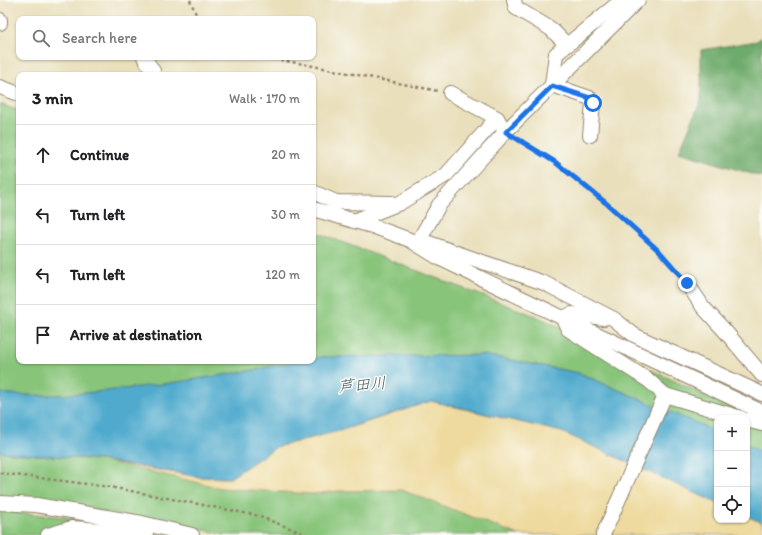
<!DOCTYPE html>
<meta charset="utf-8">
<style>
:root{--surface:#fff;--page:#f2f2f2;--text:#202124;--muted:#757577;--line:#e0e0e0}
body{margin:0;font-family:Itim,"Klee One",sans-serif;background:var(--page);color:var(--text)}
.controls{position:absolute;right:12px;bottom:12px;display:grid;overflow:hidden;border-radius:8px;box-shadow:0 1px 3px #0004}
.controls button{width:36px;height:36px;display:grid;place-items:center;padding:0;border:0;border-bottom:1px solid var(--line);background:var(--surface);color:var(--text);font:20px sans-serif}
.stop{position:absolute;width:12px;height:12px;margin:-9px;border:3px solid #1a73e8;border-radius:50%;background:#fff}
.stop.end{background:#1a73e8;border-color:#fff;box-shadow:0 1px 4px #0008}
.list{margin:0;padding:0;list-style:none}
h2{display:flex;justify-content:space-between;align-items:center;height:52px;margin:0;padding:0 16px;font-size:17px}
h2 small{font-size:13px;font-weight:400;color:var(--muted)}
.list li{display:grid;grid-template-columns:26px 1fr auto;gap:12px;align-items:center;box-sizing:border-box;height:60px;padding:0 16px;border-top:1px solid var(--line)}
.list b{display:block;font-size:15px;white-space:nowrap}
.list em{font-size:13px;font-style:normal;color:var(--muted)}
.icon{flex:none;width:22px;height:22px;fill:none;stroke:currentColor;stroke-width:2;stroke-linecap:round;stroke-linejoin:round}
.map{position:relative;flex:none;width:762px;height:535px;overflow:hidden}
.search{position:absolute;background:var(--surface);box-shadow:0 1px 3px #0004;left:16px;top:16px;width:300px;height:44px;display:flex;align-items:center;gap:10px;box-sizing:border-box;padding:0 14px;border-radius:8px;color:var(--muted);font-size:15px}
.panel{position:absolute;background:var(--surface);box-shadow:0 1px 3px #0004;left:16px;top:72px;width:300px;height:292px;border-radius:8px}
.map>svg:first-child{display:block}
</style>
<div class="map">
<svg width="762" height="535" viewBox="0 0 762 535">
<rect width="100%" height="100%" fill="#fdfcf7"/>
<filter id="ink" filterUnits="userSpaceOnUse"><feTurbulence type="fractalNoise" baseFrequency=".025" numOctaves="2"/><feDisplacementMap in="SourceGraphic" scale="8" xChannelSelector="R" yChannelSelector="G"/><feConvolveMatrix kernelMatrix="1 2 1 2 8 2 1 2 1" color-interpolation-filters="sRGB"/></filter>
<filter id="wash" filterUnits="userSpaceOnUse"><feTurbulence type="fractalNoise" baseFrequency=".012" numOctaves="4" result="noise"/><feDisplacementMap in="SourceGraphic" scale="16" xChannelSelector="R" yChannelSelector="G"/><feGaussianBlur stdDeviation="0.9" result="paint"/><feColorMatrix in="noise" values="0 0 0 0 0 0 0 0 0 0 0 0 0 0 0 0 0 1.4 0 .05"/><feComposite in="paint" operator="in"/></filter>
<g filter="url(#wash)">
<rect width="100%" height="100%" fill="#e9dfbb"/>
<g fill="#88c57a" stroke="#62784c">
<path d="M0 104 19 111V361H303C244 373 184 382 125 389 83 394 41 398 0 393Z"/>
<path d="M313 231 538 317 762 422V452L747 445V418H717V432L579 373 484 355 321 357 313 359Z"/>
<path d="M0 452 101 460 222 488 313 494 338 491 402 490 519 535H223L215 532 41 501 0 497Z"/>
<path d="M0 511 114 522 167 535H0Z"/>
</g>
<path fill="#6eaa6a" stroke="#546a44" d="M762 36V177L679 152 701 100V50L757 41Z"/>
<path fill="#eeda9e" stroke="#94825e" d="M431 401 562 432 717 503V520H747V516L762 523V535H519L402 490 338 491 313 494 221 488 101 460 200 477 230 478 276 447 343 430Z"/>
<g fill="#4faacd" stroke="#456a76">
<path d="M484 355 579 373 717 432V503L562 432 431 401 342 430 276 447 230 478 200 477 101 460 0 452V393C38 398 77 394 115 390 157 385 199 379 241 372 265 369 289 361 313 361V359L321 357Z"/>
<path d="M747 445 762 452V523L747 516Z"/>
</g>
</g>
<g filter="url(#ink)">
<g fill="none" stroke-linecap="round" stroke-linejoin="round">
<g stroke="#92846c" stroke-width="16">
<g id="minor">
<path d="M514 0 516 8 551 29 567 45"/>
<path d="M0 20V23"/>
<path d="M144 57 153 71V75"/>
<path d="M0 87 19 94"/>
<path d="M450 93 497 118 501 125"/>
<path d="M590 135 593 103 590 98 552 85 556 54 622 0"/>
<path d="M313 192 336 202 392 203"/>
<path d="M313 209 372 226 410 240 439 258 563 318 762 412"/>
<path d="M354 221 400 203 446 175 497 118"/>
<path d="M417 244 439 205 506 131 638 0"/>
<path d="M419 244 429 243 474 259 544 283 614 319 634 335 762 394"/>
<path d="M687 283 703 307 725 331 762 375"/>
<path d="M604 318 572 314 563 318 568 329 648 380 665 395 741 418"/>
<path d="M747 420 762 424"/>
<path d="M0 503 36 505 142 523 192 535"/>
<path d="M48 535 72 528 146 533"/>
<path d="M603 535 665 395"/>
</g>
</g>
<g stroke="#92846c" stroke-width="2.5" stroke-dasharray="3 3" stroke-linecap="butt">
<path d="M190 0 198 19"/>
<path d="M257 57 298 63 438 91"/>
<path d="M516 137 555 162 606 203 659 251 679 273"/>
<path d="M0 473 110 487 255 515 308 535"/>
</g>
<use href="#minor" stroke="#fff" stroke-width="14"/>
</g>
</g>
<g fill="none" stroke-linecap="round" stroke-linejoin="round" filter="url(#ink)">
<path stroke="#1a73e8" stroke-width="5" d="M593 103 590 98 552 86 506 132 555 162 606 203 659 251 687 283"/>
</g>
<g text-anchor="middle" stroke-width="3" stroke-linejoin="round" paint-order="stroke">
<g font-size="16" font-style="italic" fill="#435d64" stroke="#fdfcf7">
<text transform="translate(362 384) rotate(-5)" y="6">芦田川</text>
</g>
</g>
</svg>
<div class="controls">
<button>+</button>
<button>−</button>
<button><svg class="icon" aria-label="locate" viewBox="0 0 24 24"><circle cx="12" cy="12" r="6"/><path d="M12 2v4M12 18v4M2 12h4M18 12h4"/></svg></button>
</div>
<div class="stop" style="left:593px;top:103px"></div>
<div class="stop end" style="left:687px;top:283px"></div>
<div class="search"><svg class="icon" aria-label="search" viewBox="0 0 24 24"><circle cx="10" cy="10" r="6"/><path d="M15 15l6 6"/></svg>Search here</div>
<section class="panel">
<h2>3 min<small>Walk · 170 m</small></h2>
<ul class="list">
<li><svg class="icon" aria-label="ahead" viewBox="0 0 24 24"><path d="M12 20V5M6 11l6-6 6 6"/></svg><div><b>Continue</b></div><em>20 m</em></li>
<li><svg class="icon" aria-label="left" viewBox="0 0 24 24"><path d="M17 20v-9H6M10 6l-5 5 5 5"/></svg><div><b>Turn left</b></div><em>30 m</em></li>
<li><svg class="icon" aria-label="left" viewBox="0 0 24 24"><path d="M17 20v-9H6M10 6l-5 5 5 5"/></svg><div><b>Turn left</b></div><em>120 m</em></li>
<li><svg class="icon" aria-label="arrive" viewBox="0 0 24 24"><path d="M6 21V4h12l-3 4 3 4H6"/></svg><div><b>Arrive at destination</b></div></li>
</ul>
</section>
</div>
